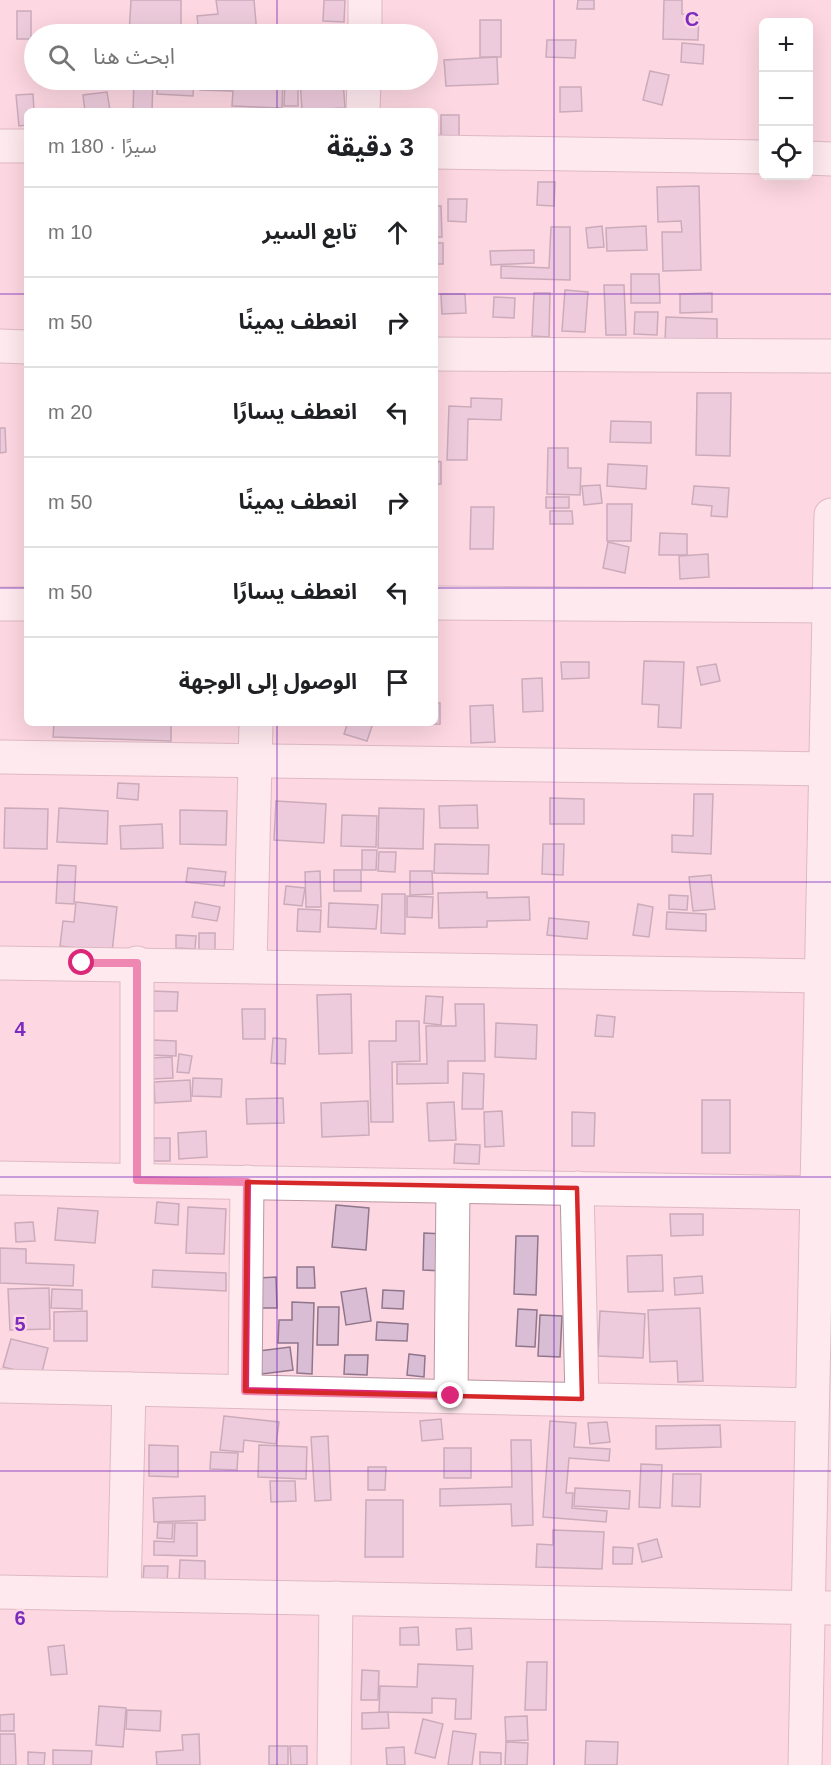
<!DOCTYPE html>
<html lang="ar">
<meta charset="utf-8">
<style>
:root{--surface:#fff;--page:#f2f2f2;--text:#202124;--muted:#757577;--line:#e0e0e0}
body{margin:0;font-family:Helvetica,"Noto Sans Arabic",sans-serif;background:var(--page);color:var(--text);direction:rtl}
.controls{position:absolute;right:18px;top:18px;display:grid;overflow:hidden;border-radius:9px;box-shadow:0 6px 24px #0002}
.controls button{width:54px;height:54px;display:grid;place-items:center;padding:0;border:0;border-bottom:2px solid var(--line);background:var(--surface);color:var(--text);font:30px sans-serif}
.stop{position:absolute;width:18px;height:18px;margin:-14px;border:4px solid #db2777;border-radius:50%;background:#fff}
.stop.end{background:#db2777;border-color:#fff;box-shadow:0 2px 6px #0008}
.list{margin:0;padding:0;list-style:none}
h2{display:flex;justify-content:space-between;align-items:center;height:78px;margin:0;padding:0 24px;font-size:26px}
h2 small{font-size:20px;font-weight:400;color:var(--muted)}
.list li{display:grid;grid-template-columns:39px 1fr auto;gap:18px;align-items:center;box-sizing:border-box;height:90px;padding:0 24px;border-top:2px solid var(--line)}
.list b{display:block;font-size:22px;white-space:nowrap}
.list em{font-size:20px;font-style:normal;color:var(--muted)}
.icon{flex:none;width:33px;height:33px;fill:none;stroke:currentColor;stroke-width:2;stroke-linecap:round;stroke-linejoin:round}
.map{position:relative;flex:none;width:831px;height:1765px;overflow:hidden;direction:ltr}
.search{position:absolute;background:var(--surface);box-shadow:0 6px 24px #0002;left:24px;top:24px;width:414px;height:66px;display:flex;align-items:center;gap:15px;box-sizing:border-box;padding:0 21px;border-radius:33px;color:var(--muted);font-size:22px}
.panel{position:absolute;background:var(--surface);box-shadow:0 6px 24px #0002;left:24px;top:108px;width:414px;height:618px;border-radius:9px;direction:rtl}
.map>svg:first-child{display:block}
</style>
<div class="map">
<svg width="831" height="1765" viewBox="0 0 831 1765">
<rect width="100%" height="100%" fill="#fdd7e2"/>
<g fill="#d9bdd4" stroke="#8f768b" stroke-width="1.5">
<path d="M131 0H181V34H129Z"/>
<path d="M216 0H254L257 34H199L197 16 218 14Z"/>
<path d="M324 0H345L344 22 323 21Z"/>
<path d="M578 0H594V9H577Z"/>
<path d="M664 0H682V14L699 15 698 40 663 39Z"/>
<rect x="17" y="11" width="14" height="28"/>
<rect x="480" y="20" width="21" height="37"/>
<path d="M547 40H576L575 58 546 57Z"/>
<path d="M682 43 704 45 703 64 681 62Z"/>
<path d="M497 57 498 84 446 86 444 60Z"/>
<path d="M650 71 669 75 662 105 643 100Z"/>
<path d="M134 80H153L152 111H133Z"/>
<path d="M158 80H194L193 96 157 94Z"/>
<path d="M200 80H283L282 108 232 106 233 91 200 90Z"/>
<path d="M285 80H298V106H284Z"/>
<path d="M300 80H343L345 108 302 110Z"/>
<path d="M560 87H581L582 111 560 112Z"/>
<path d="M107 92 110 110 85 111 83 95Z"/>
<path d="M33 94 34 111H27V125L19 126 16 95Z"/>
<rect x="441" y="115" width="18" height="28"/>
<path d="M538 182H555L554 206 537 205Z"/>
<path d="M699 186 701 270 663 271 662 232H682L681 221 658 222 657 187Z"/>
<path d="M448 199H467L466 222 448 221Z"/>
<path d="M435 206H441L442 237H435Z"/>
<path d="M602 226 604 247 588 248 586 228Z"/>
<path d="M646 226 647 250 607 251 606 228Z"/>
<path d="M551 227H570V280L501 278V266L549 268Z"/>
<rect x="435" y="243" width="8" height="21"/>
<path d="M534 250V263L491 265 490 251Z"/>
<path d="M631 274H659L660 303H631Z"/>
<path d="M604 285H624L626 335H606Z"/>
<path d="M565 290 588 292 585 332 562 331Z"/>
<path d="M534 293H550L549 337 532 336Z"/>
<path d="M712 293V312L680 313V294Z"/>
<path d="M441 294H465L466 313 442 314Z"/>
<path d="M494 297 515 298 514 318 493 317Z"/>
<path d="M635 312H658L657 335 634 334Z"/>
<path d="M666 317 717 319V344L665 342Z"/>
<path d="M697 393H731L730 456 696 455Z"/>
<path d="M471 398 502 399 501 420 468 419 467 460H447L449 406 471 407Z"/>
<path d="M611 421 651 422V443L610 442Z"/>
<path d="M0 428H5L6 452 0 453Z"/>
<path d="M548 448H568V468H581L580 495 547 494Z"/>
<path d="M435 461 441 462V484H435Z"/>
<path d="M608 464 647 466 646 489 607 486Z"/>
<path d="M600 485 602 503 584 505 582 486Z"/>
<path d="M694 486 729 488 727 517 711 516 712 506 692 504Z"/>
<rect x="546" y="497" width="23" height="11"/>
<path d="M607 504H632L631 541H607Z"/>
<path d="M471 507H494L493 549H470Z"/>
<path d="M550 511H572L573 524H550Z"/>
<path d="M660 533 687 534V555H659Z"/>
<path d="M608 542 629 547 625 573 603 568Z"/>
<path d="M708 554 709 577 680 579 679 556Z"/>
<path d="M644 661 684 662 681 728 658 727 659 705 642 704Z"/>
<path d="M561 662H589V678L562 679Z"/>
<path d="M716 664 720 681 701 685 697 667Z"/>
<path d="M542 678 543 711 523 712 522 679Z"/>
<path d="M435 703H440V724L393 725V723H435Z"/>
<path d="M493 705 495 742 471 743 470 706Z"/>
<path d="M54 723H171V741L53 737Z"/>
<path d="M339 723H373L367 741 344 734 347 725Z"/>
<path d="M118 783 139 784 138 800 117 798Z"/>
<path d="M694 794H713L711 854 672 852V835L693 836Z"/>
<path d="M550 798 584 799V824H550Z"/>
<path d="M276 801 326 804 324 843 274 840Z"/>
<path d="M477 805 478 828H440L439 806Z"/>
<path d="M5 808 48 809 47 849 4 848Z"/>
<path d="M59 808 108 811 107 844 57 842Z"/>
<path d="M379 808 424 809 423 849 378 848Z"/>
<path d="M180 810 227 811 226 845 180 844Z"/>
<path d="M342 815 377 816 376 847 341 846Z"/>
<path d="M162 824 163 848 121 849 120 826Z"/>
<path d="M435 844 489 845 488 874 434 873Z"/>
<path d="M543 844H564L563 875 542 874Z"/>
<path d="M362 850H377L376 870H362Z"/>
<path d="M379 852H396L395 872 378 871Z"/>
<path d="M58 865 76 866 74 904 56 903Z"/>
<path d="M188 868 226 872 224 886 186 882Z"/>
<rect x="334" y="870" width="27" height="21"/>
<path d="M320 871 321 907H306L305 872Z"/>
<path d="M410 871H432L433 894 410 895Z"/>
<path d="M711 875 715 909 693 911 689 877Z"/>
<path d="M286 886 305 888 302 906 284 904Z"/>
<path d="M487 892V898L529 897 530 920 487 921V927L439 928 438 893Z"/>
<path d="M382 894H405V934L381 933Z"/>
<path d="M669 895 688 896 687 910 669 909Z"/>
<path d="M407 896 433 897 432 918 407 917Z"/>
<path d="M76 902 117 907 112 952 60 946 63 921 74 922Z"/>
<path d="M195 902 220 907 217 921 192 917Z"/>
<path d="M329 903 378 905 376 929 328 927Z"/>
<path d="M638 904 653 907 649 937 633 935Z"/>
<path d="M298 909 321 910 320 932 297 931Z"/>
<path d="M667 912 706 914V931L666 929Z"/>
<path d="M549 918 589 922 587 939 547 935Z"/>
<rect x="199" y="933" width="16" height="19"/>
<path d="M176 935 196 936 195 949 176 948Z"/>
<path d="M151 991 178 992 177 1011H151Z"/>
<path d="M351 994 352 1053 319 1054 317 995Z"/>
<path d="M426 996 443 997 441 1025 424 1023Z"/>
<path d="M455 1004H484L485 1061H448V1083L397 1084V1064H427L426 1026H456Z"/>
<path d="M242 1009H265V1039H243Z"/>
<path d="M597 1015 615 1017 613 1037 595 1036Z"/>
<path d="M396 1021H419L420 1061 392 1062 393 1122H371L369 1041H396Z"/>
<path d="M496 1023 537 1025 536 1059 495 1057Z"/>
<path d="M273 1038 286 1039 285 1064 271 1063Z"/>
<path d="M152 1040 176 1041V1056L152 1055Z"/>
<path d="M179 1054 192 1056 189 1073 177 1072Z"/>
<path d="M172 1057 173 1078 151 1079 150 1058Z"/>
<path d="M463 1073 484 1074 483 1109H462Z"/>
<path d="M193 1078 222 1079 221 1097 192 1096Z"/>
<path d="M190 1080 191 1101 155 1103 154 1082Z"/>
<path d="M283 1098 284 1123 247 1124 246 1099Z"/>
<rect x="702" y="1100" width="28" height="53"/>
<path d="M368 1101 369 1135 322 1137 321 1103Z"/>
<path d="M454 1102 456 1140 429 1141 427 1103Z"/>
<path d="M502 1111 504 1146 485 1147 484 1112Z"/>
<path d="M572 1112 595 1113 594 1146H572Z"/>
<path d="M206 1131 207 1157 179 1159 178 1133Z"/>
<path d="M154 1138H170V1161H153Z"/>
<path d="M455 1144 480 1145 479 1164 454 1163Z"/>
<path d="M157 1202 179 1204 178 1225 155 1223Z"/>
<path d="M336 1205 369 1208 366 1250 332 1247Z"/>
<path d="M188 1207 226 1209 224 1254 186 1253Z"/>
<path d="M58 1208 98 1211 95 1243 55 1240Z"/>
<path d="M670 1214H703V1235L671 1236Z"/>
<path d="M33 1222 35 1241 16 1242 15 1223Z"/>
<path d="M424 1233 444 1234 443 1271 423 1270Z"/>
<path d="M516 1236H538L536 1295 514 1294Z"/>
<path d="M0 1248 26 1249V1263L74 1265 73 1286 0 1283Z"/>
<path d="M662 1255 663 1291 628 1292 627 1256Z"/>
<path d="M297 1267H314L315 1288H297Z"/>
<path d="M153 1270 226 1273V1291L152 1287Z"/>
<path d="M702 1276 703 1293 675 1295 674 1278Z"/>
<path d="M276 1277 277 1308H259V1278Z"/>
<path d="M49 1288 50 1329 10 1330 8 1289Z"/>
<path d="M366 1288 371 1321 346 1325 341 1292Z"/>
<path d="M52 1289 82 1290V1309L51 1308Z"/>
<path d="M383 1290 404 1291 403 1309 382 1308Z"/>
<path d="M292 1302 314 1303 312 1374 297 1373 298 1343H278L279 1320H292Z"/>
<path d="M318 1307H339L338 1345H317Z"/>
<path d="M700 1308 703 1381 678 1382 677 1361 650 1362 648 1310Z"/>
<path d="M518 1309 537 1310 535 1347 516 1346Z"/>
<path d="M87 1311V1341H54V1312Z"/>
<path d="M600 1311 645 1314 643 1358 598 1356Z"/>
<path d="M540 1315 562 1316 560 1357 538 1356Z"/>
<path d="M377 1322 408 1324 407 1341 376 1340Z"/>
<path d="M11 1339 48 1348 41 1376 3 1367Z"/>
<path d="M290 1347 293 1370 262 1374 259 1351Z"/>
<path d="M409 1354 425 1356 424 1377 407 1375Z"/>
<path d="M345 1355H368L367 1375 344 1374Z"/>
<path d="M224 1416 279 1422 276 1444 244 1440 243 1452 220 1450Z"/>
<path d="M441 1419 443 1439 422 1441 420 1421Z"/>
<path d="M550 1421 576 1423 574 1447 610 1449 609 1461 569 1458 566 1493H573L572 1508 607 1511 606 1522 543 1517Z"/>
<path d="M607 1422 610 1442 590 1444 588 1423Z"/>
<path d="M720 1425 721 1447 656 1449V1426Z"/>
<path d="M328 1436 331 1500 315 1501 311 1437Z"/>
<path d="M511 1440H531L533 1525 512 1526 511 1504 440 1506V1489L512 1487Z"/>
<path d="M149 1445 178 1446V1477L149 1476Z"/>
<path d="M259 1445 307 1447 306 1479 258 1477Z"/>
<rect x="444" y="1448" width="27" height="30"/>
<path d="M211 1452 238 1453 237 1470 210 1469Z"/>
<path d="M641 1464 662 1465 660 1508 639 1507Z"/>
<path d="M368 1467H386L385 1490H368Z"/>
<path d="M673 1474H701L700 1507 672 1506Z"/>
<path d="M270 1481H295L296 1501 271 1502Z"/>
<path d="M575 1488 630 1491 629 1509 574 1506Z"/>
<path d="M205 1496V1520L154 1522 153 1498Z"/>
<path d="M366 1500H403V1557H365Z"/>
<path d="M158 1523H173L172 1539 157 1538Z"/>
<path d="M175 1523H197V1556L154 1555V1541L174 1542Z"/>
<path d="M553 1530 604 1532 602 1569 536 1567 537 1544 553 1545Z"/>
<path d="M657 1539 662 1557 642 1562 638 1544Z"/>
<path d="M613 1547 633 1548 632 1564H613Z"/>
<path d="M180 1560 205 1561V1583L179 1582Z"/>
<path d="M144 1566H168L167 1581H143Z"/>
<path d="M418 1627 419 1645H400V1628Z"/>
<path d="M471 1628 472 1649 457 1650 456 1629Z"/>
<path d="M64 1645 67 1674 51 1675 48 1647Z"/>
<path d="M527 1662H547L546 1710H525Z"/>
<path d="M418 1664 473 1666 471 1719H455L456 1699 432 1698V1713L379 1712 380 1686 417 1687Z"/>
<path d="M362 1670 379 1671 378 1700H361Z"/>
<path d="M99 1706 126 1708 123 1747 96 1745Z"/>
<path d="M127 1710 161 1711 160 1731 126 1729Z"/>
<path d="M388 1712 389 1728 362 1729V1713Z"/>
<path d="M14 1714V1731H0V1715Z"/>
<path d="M527 1716 528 1740 506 1741 505 1717Z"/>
<path d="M423 1719 443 1724 435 1758 415 1753Z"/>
<path d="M453 1731 476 1734 472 1765H448Z"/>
<path d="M0 1734H15L16 1765H0Z"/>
<path d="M199 1734 200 1765H157L156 1752 183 1750 182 1735Z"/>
<path d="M586 1741 618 1742 617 1765H585Z"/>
<path d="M506 1742 528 1743 527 1765H505Z"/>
<rect x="269" y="1746" width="19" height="19"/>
<path d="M290 1746H307V1765H291Z"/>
<path d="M404 1747 405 1765H387L386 1748Z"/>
<path d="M53 1750 92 1751 91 1765H53Z"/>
<path d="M28 1752 45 1753 44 1765H28Z"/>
<path d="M480 1752 501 1753V1765H480Z"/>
</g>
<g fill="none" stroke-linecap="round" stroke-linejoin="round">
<g stroke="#b996a0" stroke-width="35">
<g id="minor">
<path d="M365 34V0"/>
<path d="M363 111 364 80"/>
<path d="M0 146H27"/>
<path d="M435 152 764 157"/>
<path d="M808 158 831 159"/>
<path d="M0 346 27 347"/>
<path d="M435 354 831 356"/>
<path d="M435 603 831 606"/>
<path d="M0 604H27"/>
<path d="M0 757 826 769"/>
<path d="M0 963 821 976"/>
<path d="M137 963V1180"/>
<path d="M250 965 256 723"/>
<path d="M0 1178 817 1193"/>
<path d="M577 1188 582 1399"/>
<path d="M0 1386 812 1405"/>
<path d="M245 1391 247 1182"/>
<path d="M451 1396 453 1186"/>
<path d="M0 1592 831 1608"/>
<path d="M124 1594 129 1389"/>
<path d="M334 1765 336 1598"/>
</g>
</g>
<g stroke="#b996a0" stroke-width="35">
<path id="tertiary" d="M805 1765 831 515"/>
</g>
<use href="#minor" stroke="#fff" stroke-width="33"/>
<use href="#tertiary" stroke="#fff" stroke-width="33"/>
</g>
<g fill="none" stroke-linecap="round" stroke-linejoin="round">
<path stroke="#db2777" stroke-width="8" d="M82 963H137V1180L247 1182 245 1391 451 1396"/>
</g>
<path d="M0 0H831V1765H0ZM247 1182 577 1188 582 1399 245 1391Z" fill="#fdd7e2" fill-opacity=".55" fill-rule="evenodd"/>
<path fill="none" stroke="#d62828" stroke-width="4.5" stroke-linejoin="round" d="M247 1182 577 1188 582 1399 245 1391Z"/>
<path fill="none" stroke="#7b2cbf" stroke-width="1.5" stroke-opacity="0.55" d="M277 0V34M554 0V1765M277 80V111M0 294H27M435 294H831M0 588H27M435 588H831M277 723V1765M0 882H831M0 1177H831M0 1471H831"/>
<g font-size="20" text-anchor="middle" font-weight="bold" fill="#7b2cbf" stroke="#fdd7e2" stroke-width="5" stroke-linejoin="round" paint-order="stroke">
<text x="692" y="26">C</text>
<text x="20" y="1036">4</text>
<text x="20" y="1331">5</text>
<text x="20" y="1625">6</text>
</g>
</svg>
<div class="controls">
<button>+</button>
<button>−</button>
<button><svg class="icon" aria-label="locate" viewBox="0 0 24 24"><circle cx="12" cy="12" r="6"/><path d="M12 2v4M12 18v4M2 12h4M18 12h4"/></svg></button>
</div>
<div class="stop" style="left:82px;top:963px"></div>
<div class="stop end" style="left:451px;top:1396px"></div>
<div class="search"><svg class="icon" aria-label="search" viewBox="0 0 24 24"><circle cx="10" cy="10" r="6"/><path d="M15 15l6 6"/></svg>ابحث هنا</div>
<section class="panel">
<h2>3 دقيقة<small>سيرًا · 180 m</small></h2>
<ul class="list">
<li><svg class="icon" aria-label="ahead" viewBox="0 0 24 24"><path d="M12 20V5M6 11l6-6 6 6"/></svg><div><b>تابع السير</b></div><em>10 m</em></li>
<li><svg class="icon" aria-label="right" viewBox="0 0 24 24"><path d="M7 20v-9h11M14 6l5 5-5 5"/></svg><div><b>انعطف يمينًا</b></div><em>50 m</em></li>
<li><svg class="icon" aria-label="left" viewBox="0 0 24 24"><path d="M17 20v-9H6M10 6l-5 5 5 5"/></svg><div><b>انعطف يسارًا</b></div><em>20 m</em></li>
<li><svg class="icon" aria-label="right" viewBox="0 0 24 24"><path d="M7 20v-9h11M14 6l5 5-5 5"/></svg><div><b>انعطف يمينًا</b></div><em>50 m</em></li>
<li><svg class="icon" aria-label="left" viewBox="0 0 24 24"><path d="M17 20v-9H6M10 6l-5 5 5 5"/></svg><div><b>انعطف يسارًا</b></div><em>50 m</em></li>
<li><svg class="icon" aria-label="arrive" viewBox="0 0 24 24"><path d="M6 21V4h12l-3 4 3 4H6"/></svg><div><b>الوصول إلى الوجهة</b></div></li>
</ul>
</section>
</div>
